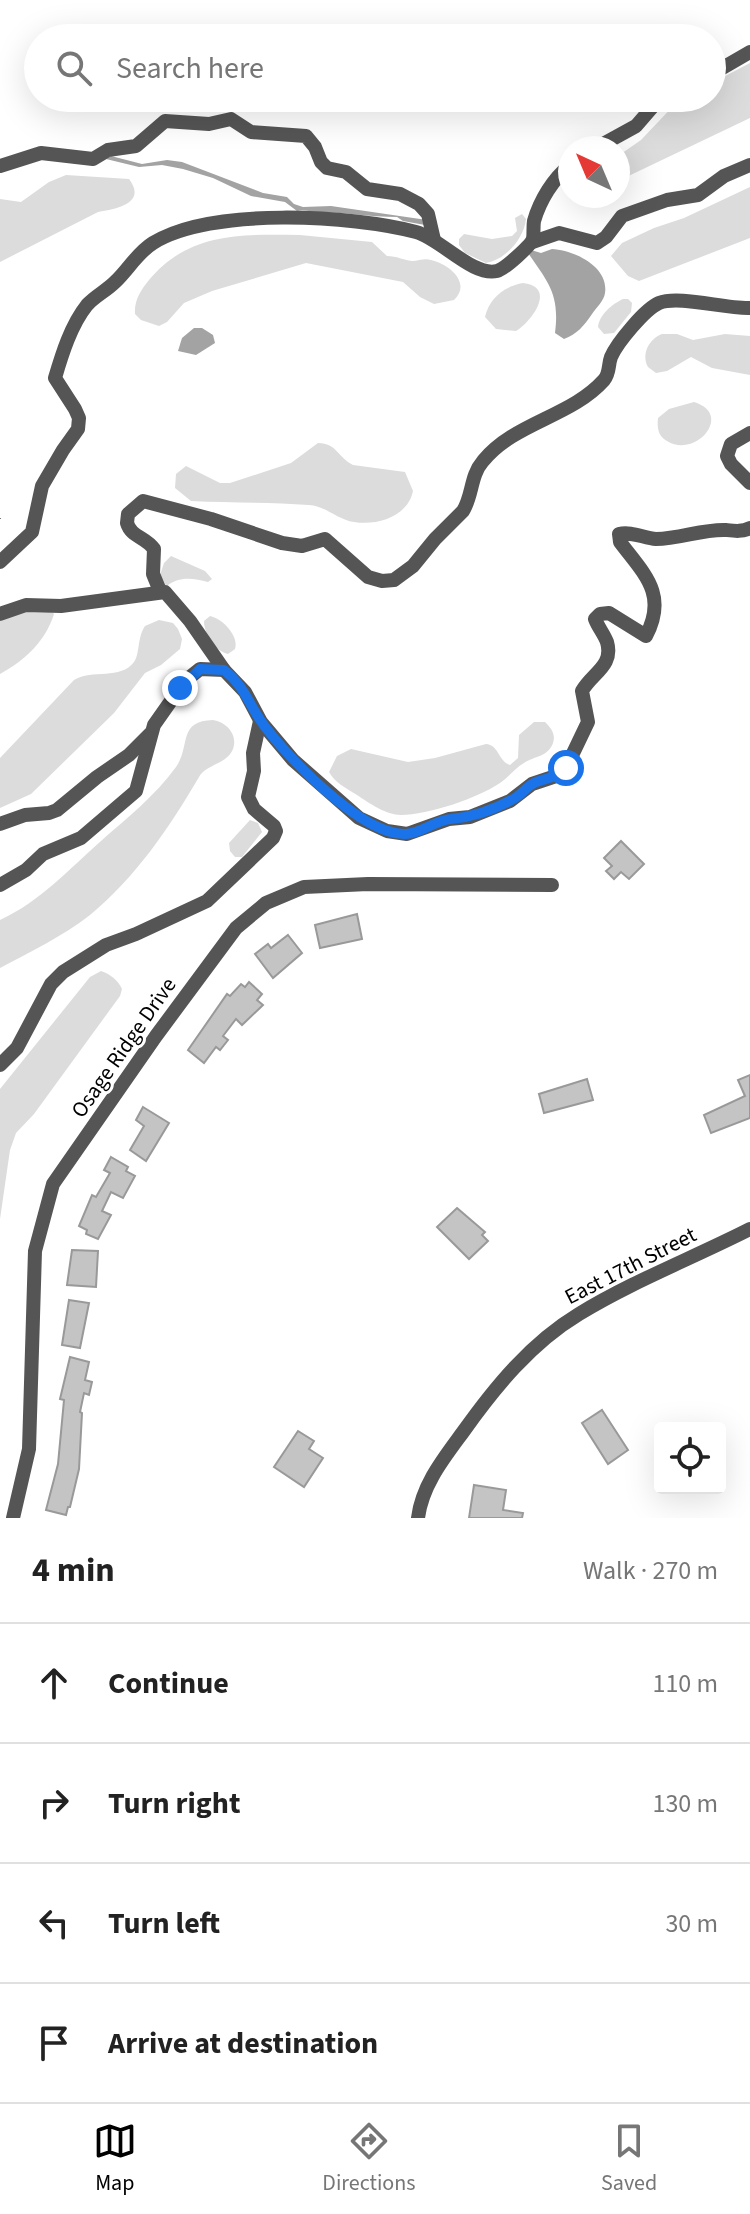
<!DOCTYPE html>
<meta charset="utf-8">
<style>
:root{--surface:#fff;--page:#f2f2f2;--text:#222;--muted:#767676;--line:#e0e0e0;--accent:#000}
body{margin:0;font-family:"Source Sans 3",sans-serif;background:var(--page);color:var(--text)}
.controls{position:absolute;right:24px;bottom:24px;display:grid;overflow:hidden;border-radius:8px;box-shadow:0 8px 32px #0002}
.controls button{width:72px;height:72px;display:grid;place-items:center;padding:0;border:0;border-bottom:2px solid var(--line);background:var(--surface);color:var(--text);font:40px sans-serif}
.compass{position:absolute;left:558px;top:136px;width:72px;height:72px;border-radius:50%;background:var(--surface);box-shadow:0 8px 32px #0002;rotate:316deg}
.stop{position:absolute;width:24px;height:24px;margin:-18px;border:6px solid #1a73e8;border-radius:50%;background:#fff}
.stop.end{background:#1a73e8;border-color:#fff;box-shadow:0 2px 8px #0008}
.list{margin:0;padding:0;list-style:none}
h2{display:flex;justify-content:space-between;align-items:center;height:104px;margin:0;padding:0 32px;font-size:34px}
h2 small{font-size:26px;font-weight:400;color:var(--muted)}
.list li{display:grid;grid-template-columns:52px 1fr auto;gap:24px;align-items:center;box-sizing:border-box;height:120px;padding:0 32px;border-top:2px solid var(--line)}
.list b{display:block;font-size:30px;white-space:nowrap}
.list em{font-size:26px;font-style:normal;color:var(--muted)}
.icon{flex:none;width:44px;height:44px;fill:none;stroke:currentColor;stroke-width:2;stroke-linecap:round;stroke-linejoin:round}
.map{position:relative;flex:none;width:750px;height:1518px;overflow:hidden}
.search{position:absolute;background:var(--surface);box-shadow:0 8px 32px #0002;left:24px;right:24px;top:24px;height:88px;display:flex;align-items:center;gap:20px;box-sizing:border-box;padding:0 28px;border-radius:44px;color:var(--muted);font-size:30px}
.sheet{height:584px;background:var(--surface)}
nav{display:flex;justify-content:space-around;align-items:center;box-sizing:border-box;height:112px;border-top:2px solid var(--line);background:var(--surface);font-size:22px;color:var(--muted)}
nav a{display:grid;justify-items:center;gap:4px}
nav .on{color:var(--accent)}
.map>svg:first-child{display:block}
</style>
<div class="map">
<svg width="750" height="1518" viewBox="0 0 750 1518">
<rect width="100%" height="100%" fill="#fff"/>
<g fill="#dcdcdc">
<path d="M750 63V118L618 181V156L641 140 678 101 683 98H712V83Z"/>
<path d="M66 175 129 179C148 204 114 209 98 212L0 262V199L21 202 49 182Z"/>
<path d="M750 187V238L639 281 628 276 611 256 622 243 654 228 684 218Z"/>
<path d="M522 214 526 219C524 239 505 260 486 263L465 253 459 245V239L464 234 492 239 512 236 517 231 515 218Z"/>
<path d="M300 235 372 242 387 256C397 256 403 260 412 261 419 261 424 258 431 260 449 264 472 283 454 300L434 304 420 297 403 282 306 263 212 291 184 303 167 322 159 326 141 320 135 314C134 300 141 290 149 280 189 232 242 234 300 235Z"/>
<path d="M523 283C557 287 532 321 516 331L496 329 485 317C489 298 505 286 523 283Z"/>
<path d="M623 299H628L632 303 631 312 614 333 604 334 598 327C599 315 612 304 623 299Z"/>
<path d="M662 334H677L693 340 725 334 750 336V375L712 368 691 357 667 371 656 373 648 367C641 354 649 339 662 334Z"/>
<path d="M694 402C734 414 696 459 667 441 658 436 657 428 658 418L669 409Z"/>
<path d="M318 443C337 443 338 458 353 465L405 472 413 491C408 516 378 526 354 522 338 520 326 506 309 505 270 502 230 503 191 501L175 488 176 474 186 466 220 483H230L291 463Z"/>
<path d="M171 556 205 571 212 579 208 582C193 578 178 576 166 587L160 575 164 563Z"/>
<path d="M16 611H52L54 614C45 642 25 660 0 674V617Z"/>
<path d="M210 616C223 619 239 636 235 649L228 654C215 651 204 634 204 621Z"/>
<path d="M159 620 173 623 178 629 182 639 180 649 161 665 145 673 114 713 31 794 0 808V758L74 680C92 669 121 680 134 662 140 654 137 638 145 626Z"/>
<path d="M213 720C225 722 236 732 234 745 231 764 207 763 199 777 169 828 136 877 90 915 63 936 30 952 0 968V920C41 901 68 870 101 841 128 817 155 796 176 767 191 746 177 721 213 720Z"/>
<path d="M534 722H545C551 728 556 734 553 743 548 757 534 756 524 763 515 768 509 777 500 783 478 798 428 815 401 815 386 815 369 803 357 795 346 788 335 783 329 772L337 756 351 749 408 762 435 758 486 744C499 745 498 761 510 765L518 758 519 735Z"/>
<path d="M250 820 258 823 262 832 242 857H235L230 851 229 843Z"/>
<path d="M101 971C110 974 118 980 122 989L120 996 34 1114 16 1133 10 1150 0 1219V1089L90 977Z"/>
</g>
<g fill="#a3a3a3">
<path d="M111 156 142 164 167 160 182 162 263 193 287 197 294 204 303 207 331 206 427 220 425 225 403 221 397 217C370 217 343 212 316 212 309 212 305 209 297 211L285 202 251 196 213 178 183 169 162 165 139 167 106 159Z"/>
<path d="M552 249C573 250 609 266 605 293 604 301 596 308 592 314 584 326 577 334 564 339L555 333C560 294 548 282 528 253L531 250 541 253Z"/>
<path d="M194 328H202L213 335 215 343 196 355 178 351 182 338Z"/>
</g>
<g fill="#c4c4c4" stroke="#999" stroke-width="2">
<path d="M621 841 644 864 629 879 621 872 614 879 606 871 612 866 604 858Z"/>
<path d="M357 914 362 939 320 948 315 925Z"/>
<path d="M288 935 302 953 273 978 255 954 268 944 271 948Z"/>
<path d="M249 982 262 994 257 1000 263 1005 242 1025 236 1019 223 1036 228 1040 220 1050 216 1047 204 1063 188 1050 227 994 230 996 241 984 245 987Z"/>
<path d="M750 1075V1118L711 1133 704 1115 745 1096 738 1080Z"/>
<path d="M587 1079 593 1100 544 1113 539 1094Z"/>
<path d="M143 1107 169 1123 146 1161 130 1150 144 1126 136 1120Z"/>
<path d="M111 1157 128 1167 126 1171 135 1176 123 1198 111 1192 102 1211 111 1215 98 1239 86 1234 87 1230 79 1226 92 1195 96 1197 110 1173 104 1170Z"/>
<path d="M457 1208 485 1232 482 1235 488 1241 469 1259 437 1227Z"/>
<path d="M72 1250 98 1251 96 1287 67 1285Z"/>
<path d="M69 1300 89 1303 80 1348 62 1345Z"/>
<path d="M70 1357 89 1362 85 1380 92 1382 89 1395 84 1393 80 1412 82 1413 79 1469 70 1507H68L66 1515 46 1510 58 1464 64 1400 60 1399Z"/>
<path d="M602 1410 628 1450 608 1464 582 1423Z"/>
<path d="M298 1431 314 1441 309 1449 323 1458 304 1487 274 1467Z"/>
<path d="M474 1485 506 1490 503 1510 523 1513 522 1518H469Z"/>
</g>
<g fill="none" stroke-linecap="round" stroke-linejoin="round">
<path stroke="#777" stroke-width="2" stroke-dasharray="2 4" stroke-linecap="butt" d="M0 518V519"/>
<g stroke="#555" stroke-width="14">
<path d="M712 74 750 52"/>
<path d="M596 148 636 126 655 104 664 98"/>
<path d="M0 166 41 153 93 159 108 150 136 146 165 121 209 124 231 119 251 132 306 136 315 147 321 162 327 168 346 172 367 189 400 194 419 204 428 214 434 240"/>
<path d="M533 242 559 233 597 243 606 237 622 216 667 200 698 195 724 176 750 165"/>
<path d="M750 433 731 444 727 456 731 464 750 483"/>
<path d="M0 562 32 532 42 486 63 450 78 429 79 418 75 409 55 378C62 354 71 325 87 305 95 296 106 291 115 282 128 270 137 253 153 243 211 207 352 215 416 232 441 239 473 277 497 271 505 269 531 245 533 239 534 233 533 227 534 221 540 200 553 179 570 165"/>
<path d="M160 591 153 574 154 549C146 537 131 537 127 523L128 514 143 501 211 519 282 543 302 546 325 539 368 577 382 581 394 580 413 566 435 539 463 511C473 495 470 476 483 461 515 422 571 417 604 380 610 373 608 365 611 357 617 343 645 309 659 303 679 295 725 309 750 308"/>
<path d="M0 614 26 605 61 606 165 592 190 621 224 670 245 692 261 722 293 760 359 818 387 831 407 834 449 819 470 817 510 801 532 784 559 775 566 768 588 722 582 691C592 673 614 666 607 642 604 634 598 627 595 619L600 614 609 613 646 636C668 594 644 574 620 542L619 534C631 531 644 538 656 539 680 539 702 529 726 530 735 531 742 532 750 528"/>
<path d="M0 824 25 815 49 813 57 810 97 777 129 755 150 734"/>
<path d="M0 885 26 870 43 854 81 838 136 791 154 725 185 681 200 669 224 670"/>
<path d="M0 1065 17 1048 51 984 63 972 106 945 136 934 207 901 273 838 276 831 274 826 254 809 248 797 254 771 253 753 260 721"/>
<path d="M13 1518 29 1449 35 1251 53 1184 156 1036 236 928 266 903 304 887 368 884 552 885"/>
<path d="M418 1518C422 1485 444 1458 463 1432 495 1387 531 1343 579 1314 633 1281 693 1258 750 1229"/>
</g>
</g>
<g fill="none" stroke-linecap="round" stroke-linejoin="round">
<path stroke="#1a73e8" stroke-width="10" d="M180 688 200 669 224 670C244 685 249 705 263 724 288 758 362 835 405 834 421 834 435 820 451 819 472 817 496 809 515 798 522 794 526 787 534 783 546 778 556 778 566 768"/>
</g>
<g text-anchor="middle" stroke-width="6" stroke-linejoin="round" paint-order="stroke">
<g font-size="22" fill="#000" stroke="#fff">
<text transform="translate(123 1047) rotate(-55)" y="8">Osage Ridge Drive</text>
<text transform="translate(630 1265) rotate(-27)" y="8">East 17th Street</text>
</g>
</g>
</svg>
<div class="controls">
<button><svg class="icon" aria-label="locate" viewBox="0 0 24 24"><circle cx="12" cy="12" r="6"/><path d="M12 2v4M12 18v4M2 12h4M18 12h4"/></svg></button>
</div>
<svg class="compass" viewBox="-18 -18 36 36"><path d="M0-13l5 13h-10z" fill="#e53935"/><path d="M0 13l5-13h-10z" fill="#767676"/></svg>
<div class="stop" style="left:566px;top:768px"></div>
<div class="stop end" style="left:180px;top:688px"></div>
<div class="search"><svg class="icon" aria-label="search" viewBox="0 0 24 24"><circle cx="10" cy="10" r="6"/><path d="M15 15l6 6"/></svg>Search here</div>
</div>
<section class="sheet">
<h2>4 min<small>Walk · 270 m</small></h2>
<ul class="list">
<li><svg class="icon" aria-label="ahead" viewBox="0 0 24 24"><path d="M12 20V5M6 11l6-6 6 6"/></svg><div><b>Continue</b></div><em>110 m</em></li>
<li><svg class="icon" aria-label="right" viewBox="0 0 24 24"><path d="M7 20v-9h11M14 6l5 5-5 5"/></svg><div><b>Turn right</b></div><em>130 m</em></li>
<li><svg class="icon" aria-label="left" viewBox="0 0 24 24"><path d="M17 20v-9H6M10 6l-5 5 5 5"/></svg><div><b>Turn left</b></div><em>30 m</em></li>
<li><svg class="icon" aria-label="arrive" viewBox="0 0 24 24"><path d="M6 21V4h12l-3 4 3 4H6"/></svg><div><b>Arrive at destination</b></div></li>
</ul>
</section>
<nav>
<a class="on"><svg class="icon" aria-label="map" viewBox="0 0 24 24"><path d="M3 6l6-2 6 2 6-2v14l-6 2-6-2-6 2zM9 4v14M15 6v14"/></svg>Map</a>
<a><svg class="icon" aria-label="directions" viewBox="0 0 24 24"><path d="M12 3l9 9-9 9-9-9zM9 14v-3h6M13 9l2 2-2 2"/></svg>Directions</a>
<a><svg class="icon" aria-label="saved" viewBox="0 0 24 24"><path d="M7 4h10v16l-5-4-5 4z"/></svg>Saved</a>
</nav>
